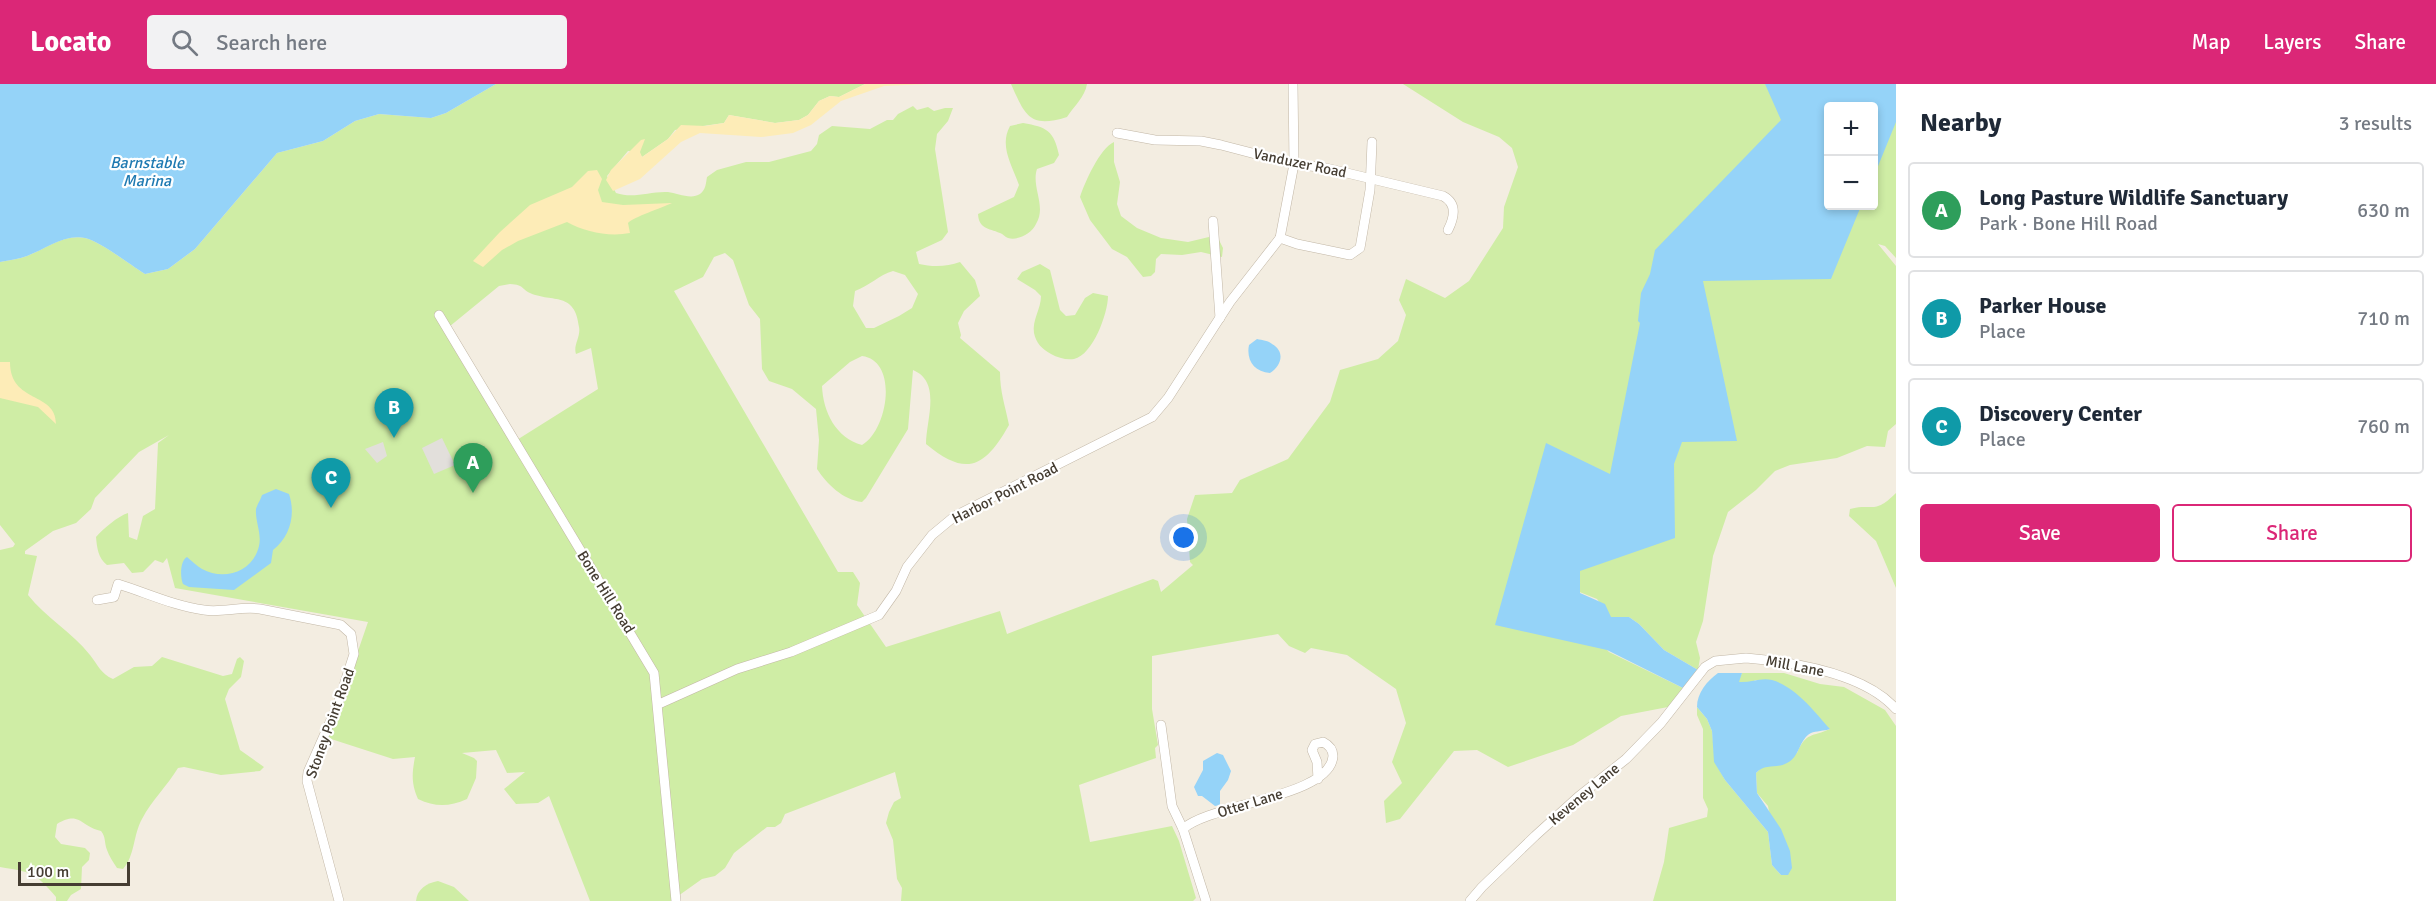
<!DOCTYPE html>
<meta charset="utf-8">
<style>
:root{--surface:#fff;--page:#f2f2f3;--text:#1f2937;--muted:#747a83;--line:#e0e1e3;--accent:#db2777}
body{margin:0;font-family:Signika,sans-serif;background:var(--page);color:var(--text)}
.controls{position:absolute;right:18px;top:18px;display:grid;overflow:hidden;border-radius:6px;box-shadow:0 3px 9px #0003}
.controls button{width:54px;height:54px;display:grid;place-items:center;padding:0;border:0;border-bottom:2px solid var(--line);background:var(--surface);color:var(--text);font:30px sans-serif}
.scale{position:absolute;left:18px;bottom:15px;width:112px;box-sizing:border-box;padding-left:6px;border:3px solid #453d32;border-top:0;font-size:16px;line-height:21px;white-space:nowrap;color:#453d32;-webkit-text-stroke:4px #fff;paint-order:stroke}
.you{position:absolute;left:1184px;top:454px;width:21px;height:21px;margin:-15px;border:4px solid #fff;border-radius:50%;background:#1a73e8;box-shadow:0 0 0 9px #1a73e833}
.badge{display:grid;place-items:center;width:39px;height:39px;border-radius:50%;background:var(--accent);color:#fff;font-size:20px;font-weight:700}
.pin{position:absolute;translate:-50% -50px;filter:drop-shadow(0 2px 3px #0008)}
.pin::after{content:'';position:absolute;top:32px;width:21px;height:18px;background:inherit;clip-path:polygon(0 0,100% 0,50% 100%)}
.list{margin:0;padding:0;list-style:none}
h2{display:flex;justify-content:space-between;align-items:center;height:78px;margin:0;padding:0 24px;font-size:26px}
h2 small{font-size:20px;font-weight:400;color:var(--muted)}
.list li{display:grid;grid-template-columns:39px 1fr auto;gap:18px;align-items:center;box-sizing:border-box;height:96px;margin:0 12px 12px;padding:0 12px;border:2px solid var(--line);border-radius:6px}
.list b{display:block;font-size:22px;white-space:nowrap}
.list p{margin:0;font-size:20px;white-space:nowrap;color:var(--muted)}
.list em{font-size:20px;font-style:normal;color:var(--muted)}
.actions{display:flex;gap:12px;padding:18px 24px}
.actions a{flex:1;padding:14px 0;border:2px solid var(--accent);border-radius:6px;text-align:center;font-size:21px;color:var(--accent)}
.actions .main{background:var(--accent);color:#fff}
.icon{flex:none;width:33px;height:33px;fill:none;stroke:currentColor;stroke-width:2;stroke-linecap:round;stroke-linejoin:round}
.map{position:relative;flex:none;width:1896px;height:817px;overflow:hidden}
header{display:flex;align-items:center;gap:36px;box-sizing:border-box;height:84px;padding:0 30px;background:var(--accent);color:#fff}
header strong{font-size:28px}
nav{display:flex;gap:33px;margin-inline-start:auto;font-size:21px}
.search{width:420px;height:54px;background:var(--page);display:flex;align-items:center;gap:15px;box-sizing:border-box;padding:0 21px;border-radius:6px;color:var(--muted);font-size:22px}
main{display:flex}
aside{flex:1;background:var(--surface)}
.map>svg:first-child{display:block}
</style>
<header>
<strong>Locato</strong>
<div class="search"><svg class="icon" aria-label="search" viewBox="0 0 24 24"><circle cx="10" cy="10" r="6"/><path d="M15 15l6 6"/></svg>Search here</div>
<nav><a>Map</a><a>Layers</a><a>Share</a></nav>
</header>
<main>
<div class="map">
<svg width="1896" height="817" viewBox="0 0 1896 817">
<rect width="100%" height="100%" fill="#f3ede1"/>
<g fill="#cfeda5" fill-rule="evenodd">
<path d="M496 0H865L839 13 830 12 819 17 808 31 799 36 775 39 729 31 724 39 675 46 668 55 642 73 639 68 628 67 607 92 616 109C634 115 650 107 668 108 677 109 691 116 700 110 706 106 706 98 707 93L717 86 746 78H769L811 67 817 60 819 51 832 42 870 45 887 36H893L898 30 913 22 917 26 928 23 934 27 945 24H953L948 37 937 50 935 65 948 148 942 156 916 168 919 180C932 183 947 183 960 178L975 196 980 212 964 227 958 239 961 251 960 254 1000 288C1000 308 1005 321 1009 341 985 383 967 394 926 360 926 336 942 298 913 286L908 345 866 414 862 418C843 416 827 400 817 385L819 356 816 325 792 305 769 297 762 285 760 235 749 221 733 176 725 169 714 173 703 193 674 207 838 488H853L860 499 857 521 886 563 1000 527 1007 550 1153 495 1158 497 1161 508 1193 481 1190 478 1187 435 1195 411 1232 409 1240 396 1288 375 1330 318 1340 286 1378 275 1398 257 1406 231 1399 216 1406 195 1445 214 1469 197 1503 144 1504 123 1518 83 1512 64 1499 53 1463 38 1403 0H1859L1828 22 1646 241 1664 284 1596 430 1565 521 1609 568 1683 604 1668 623 1621 632 1573 661 1508 683 1477 666 1454 667 1400 735 1386 739 1384 717 1402 699 1392 678 1406 639 1396 605 1347 571 1311 564 1305 569 1289 562 1278 550 1152 572V625L1158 661 1155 664 1156 674 1079 701 1090 758 1172 742 1179 757 1196 814 1193 817H901L902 804 897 795 893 756 886 739 889 728 894 718 901 714 895 688 785 730 781 739 775 743H767L734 769 725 784 715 792 702 795 671 817H590L549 712 538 719 516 720 504 705 525 688 507 689 496 666 462 669 474 674 477 677 476 694 467 715C449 723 435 723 418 715 411 699 412 689 415 673L393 675 328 654 368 538 175 504 167 474 163 479 155 476 143 488 132 489 124 479 107 481C98 474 97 464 96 453 103 445 118 432 128 429L129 453 137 456 143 432 155 425 158 359 169 351 139 368 95 414 91 425 76 439 53 447 25 467V470L37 472 28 511C46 534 72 548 90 571 98 581 101 590 113 595L134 583 152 582 162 573 223 592 232 590 237 575 240 573 244 577 241 593 229 605 225 615 240 666 264 683 260 687 221 691 184 683 178 684C167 702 152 716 142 735 133 751 135 772 123 785L117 784C113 778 109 772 107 766 104 758 106 753 101 747 81 743 80 726 57 740L55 753 61 760 85 764 90 769 89 776 82 783 81 805 71 811 67 817H56V813C35 788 31 788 0 783V466L13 463 15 460 0 441V178C9 176 19 175 27 172 46 165 63 150 85 154 101 158 129 180 145 190L168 185 195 165 277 69 323 57 355 37 379 30 431 34 446 29ZM893 187 905 191 918 210 912 224 899 232 874 244H866L853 222 855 207C869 202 879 191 893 187ZM510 200C525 201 521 205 530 209 553 219 575 207 579 243 581 253 573 261 576 270L591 264 598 305 512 359 444 247 499 202ZM862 272C899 277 888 346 862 361 836 354 823 328 822 302L850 278Z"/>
<path d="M1011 0H1087C1085 13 1074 22 1067 33 1029 45 1025 31 1011 0Z"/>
<path d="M1896 0V174L1885 162 1878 160 1896 182V340L1888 347 1885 363 1867 362 1837 374 1790 381 1775 387 1756 406 1728 428 1713 472 1703 537 1696 558 1700 574 1698 586 1664 566 1639 540 1629 533H1610L1597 515 1577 507 1548 450 1665 404 1691 330 1670 212 1828 122H1874V62Z"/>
<path d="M1023 39C1047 43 1054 47 1059 71L1054 79 1037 85C1031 103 1047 122 1036 140 1032 149 1018 157 1008 154 1005 153 1003 150 1000 149 988 144 979 145 978 130L1014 113 1019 101C1012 81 999 62 1010 42Z"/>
<path d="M1114 58V78L1120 98 1117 120 1121 132 1137 144 1161 154 1188 158 1213 152 1218 154 1223 164 1222 173 1201 168 1182 171 1161 170 1156 175 1155 188 1151 192 1143 193 1127 173 1112 165 1090 136 1080 113C1085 98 1100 64 1114 58Z"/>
<path d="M1040 180 1050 186 1060 226 1066 232 1075 231 1085 214 1093 209 1108 212C1108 229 1093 271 1074 275 1066 276 1058 274 1051 270 1042 265 1036 259 1034 249 1032 236 1041 225 1041 212L1035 206 1017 195 1022 188Z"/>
<path d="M1896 409V504L1876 457 1849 432 1850 425C1873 419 1874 431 1896 409Z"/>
<path d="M1742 589H1784L1820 600 1844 603 1885 626 1896 642V817H1653L1664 778 1669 744 1707 733 1708 725 1703 714V645L1697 631V623L1707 635 1712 647 1715 678 1725 696 1768 748 1772 781 1781 791 1768 722 1757 709 1756 689 1761 684 1797 669C1806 648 1812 653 1830 645L1756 596 1749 599 1738 598Z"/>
<path d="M438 797 454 803 469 817H416C417 805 427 799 438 797Z"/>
</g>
<g fill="#fdecb7">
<path d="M865 0H929L884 2 841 17 811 41 793 49 761 53 700 49 681 58 640 95 613 107 606 96 611 86 641 56 645 55 640 68 642 73 668 55 681 41 705 42 724 39 729 31 775 39 799 36 808 31 819 17 830 12 839 13Z"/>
<path d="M597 86 602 95 598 106 602 118 623 121 672 119C661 124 634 133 628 139L630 149C609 153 585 148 567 138L518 157 502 166 483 183 473 177 500 148 530 121 572 103 588 87Z"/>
<path d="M0 278H10C10 320 56 307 56 340L38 323 0 314Z"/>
</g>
<g fill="#e2dfdb">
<path d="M442 354 455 381 434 390 422 364Z"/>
<path d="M383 358 387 372 377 379 365 365Z"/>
</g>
<g fill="#95d3f8">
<path d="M0 0H496L446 29 431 34 379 30 355 37 323 57 277 69 195 165 168 185 145 190C129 180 101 158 85 154 64 150 46 165 27 172 19 175 9 176 0 178Z"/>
<path d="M1765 0H1896V38L1874 92V22H1828V122H1861L1831 195 1703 197 1737 357 1682 358 1674 380 1675 454 1580 487V509L1605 520 1611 533H1629L1639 540 1664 566 1698 586 1683 604 1607 566 1495 541 1546 359 1610 390 1640 239 1638 237 1641 209 1650 190 1655 166 1781 36Z"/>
<path d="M1257 255C1262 256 1269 257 1272 260 1286 268 1281 282 1270 289 1254 288 1246 276 1249 261Z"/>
<path d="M276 405 289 410C296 431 290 453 273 466L271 479 234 506 189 503 183 500C180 493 180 477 187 473 192 477 197 482 202 485 224 497 253 488 259 462 262 450 255 437 256 425 257 421 261 415 262 411Z"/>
<path d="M1718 589H1742L1739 598C1750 599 1761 593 1772 596 1796 603 1814 627 1830 645 1824 647 1816 647 1811 649 1799 655 1800 673 1787 679 1777 685 1765 679 1756 689L1757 709 1781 745 1790 767 1792 784 1788 791H1781L1772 781 1768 748 1725 696 1714 678 1712 647 1707 635 1697 623C1697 609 1707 597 1718 589Z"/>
<path d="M1217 669 1223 671 1231 687 1228 696 1220 707V721L1215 722 1202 712H1198L1194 703 1203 686V677Z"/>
</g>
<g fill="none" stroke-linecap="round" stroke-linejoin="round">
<g stroke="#c2b7a6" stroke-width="10">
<g id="street">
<path d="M1117 49 1155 56 1201 57 1221 61 1294 80 1326 84 1443 112C1458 120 1454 134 1448 146"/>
<path d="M1213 137 1220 234"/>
<path d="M1280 154 1294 80 1293 0"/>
<path d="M439 231 654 589 676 817"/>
<path d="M97 516 114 513 118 500C147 509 174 522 204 526 222 529 241 522 260 525L341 541 351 550 354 570 338 620 308 688 307 697 339 817"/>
<path d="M659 620 737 585 791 568 879 531 896 507 907 483 932 451 955 432 1152 333 1168 314 1230 218 1280 154 1297 160 1350 171 1360 164 1370 106 1372 58"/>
<path d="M1161 641 1172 722 1183 745 1206 817"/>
<path d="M1183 745C1209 720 1331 713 1333 672 1333 665 1329 661 1323 658L1315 660 1312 666 1317 678 1318 695"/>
<path d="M1470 817 1482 803 1535 752 1578 713 1626 675 1661 639 1705 583 1715 577 1746 574C1792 578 1864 589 1896 625"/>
</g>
</g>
<use href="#street" stroke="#fff" stroke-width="9"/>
</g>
<g text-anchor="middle" stroke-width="4.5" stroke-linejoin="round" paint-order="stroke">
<g font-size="15" fill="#453d32" stroke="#fff">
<text transform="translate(1300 79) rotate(12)" y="5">Vanduzer Road</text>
<text transform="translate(1005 409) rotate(-27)" y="5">Harbor Point Road</text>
<text transform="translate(606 508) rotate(58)" y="5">Bone Hill Road</text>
<text transform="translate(1795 582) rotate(11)" y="5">Mill Lane</text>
<text transform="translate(330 639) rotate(-70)" y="5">Stoney Point Road</text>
<text transform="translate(1584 710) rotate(-40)" y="5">Keveney Lane</text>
<text transform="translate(1250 719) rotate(-17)" y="5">Otter Lane</text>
</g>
<g font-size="16" font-style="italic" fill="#1f7ab2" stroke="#fff">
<text x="147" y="84">Barnstable<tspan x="147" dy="18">Marina</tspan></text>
</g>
</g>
</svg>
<div class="controls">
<button>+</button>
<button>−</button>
</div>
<div class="scale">100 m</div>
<div class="you"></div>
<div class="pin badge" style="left:473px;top:409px;background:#2e9e5b">A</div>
<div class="pin badge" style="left:394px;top:354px;background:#0f9aa8">B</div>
<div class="pin badge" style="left:331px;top:424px;background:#0f9aa8">C</div>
</div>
<aside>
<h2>Nearby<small>3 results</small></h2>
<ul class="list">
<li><span class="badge" style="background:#2e9e5b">A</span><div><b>Long Pasture Wildlife Sanctuary</b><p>Park · Bone Hill Road</p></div><em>630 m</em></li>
<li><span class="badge" style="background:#0f9aa8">B</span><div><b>Parker House</b><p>Place</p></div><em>710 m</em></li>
<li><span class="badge" style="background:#0f9aa8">C</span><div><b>Discovery Center</b><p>Place</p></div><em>760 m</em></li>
</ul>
<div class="actions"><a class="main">Save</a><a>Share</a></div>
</aside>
</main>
